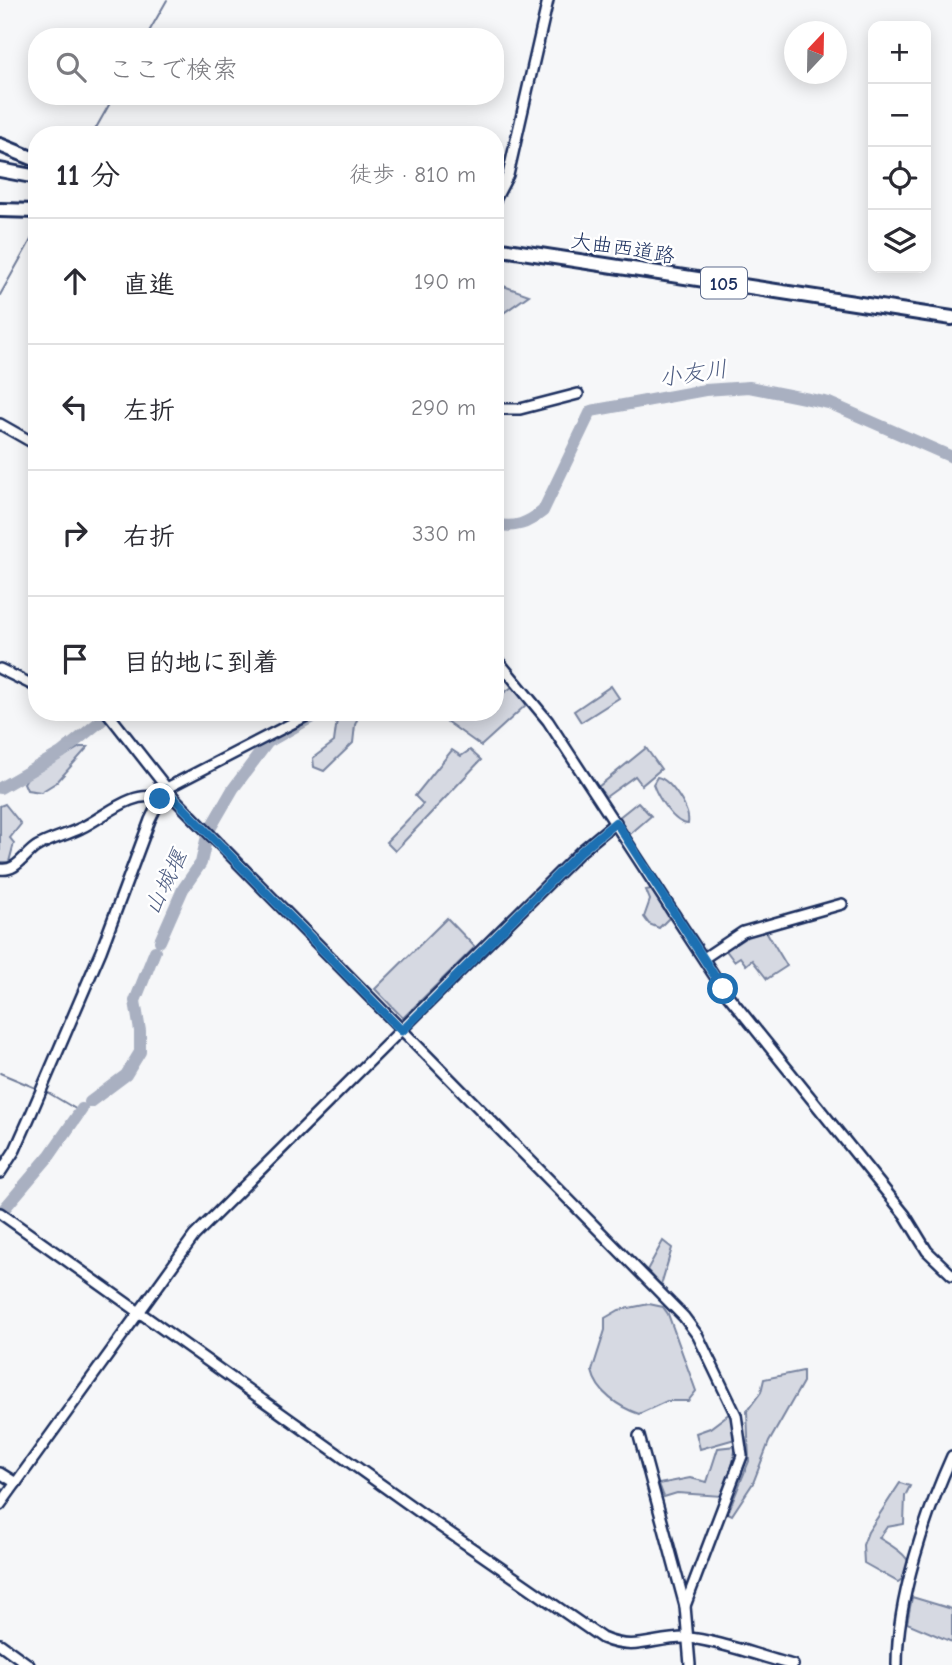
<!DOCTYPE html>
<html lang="ja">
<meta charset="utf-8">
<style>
:root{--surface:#fff;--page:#f2f2f3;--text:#2b2b33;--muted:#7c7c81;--line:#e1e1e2}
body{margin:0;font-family:"Comic Neue","Klee One",sans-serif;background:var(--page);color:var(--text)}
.controls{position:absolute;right:21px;top:21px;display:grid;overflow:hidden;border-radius:14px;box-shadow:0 4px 18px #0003}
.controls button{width:63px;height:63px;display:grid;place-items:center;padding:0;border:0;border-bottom:2px solid var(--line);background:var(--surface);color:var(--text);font:35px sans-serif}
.compass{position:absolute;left:784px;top:21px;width:63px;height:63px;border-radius:50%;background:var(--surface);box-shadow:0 4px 18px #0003;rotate:22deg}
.stop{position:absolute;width:21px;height:21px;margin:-16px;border:5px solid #1f6fb2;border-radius:50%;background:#fff}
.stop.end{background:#1f6fb2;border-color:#fff;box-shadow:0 2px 7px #0008}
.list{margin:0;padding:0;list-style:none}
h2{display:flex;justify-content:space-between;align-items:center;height:91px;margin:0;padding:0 28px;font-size:30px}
h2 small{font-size:23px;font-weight:400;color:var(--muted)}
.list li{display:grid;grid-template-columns:46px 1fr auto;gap:21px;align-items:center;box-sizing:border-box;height:126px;padding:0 28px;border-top:2px solid var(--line)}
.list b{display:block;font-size:26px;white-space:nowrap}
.list em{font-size:23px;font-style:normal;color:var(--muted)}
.icon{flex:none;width:38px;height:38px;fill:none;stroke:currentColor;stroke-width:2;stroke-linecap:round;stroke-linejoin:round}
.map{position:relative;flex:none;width:952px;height:1665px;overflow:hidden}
.search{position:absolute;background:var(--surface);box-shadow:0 4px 18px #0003;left:28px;top:28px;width:476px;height:77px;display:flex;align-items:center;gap:18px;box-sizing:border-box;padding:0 24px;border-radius:28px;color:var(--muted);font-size:26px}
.panel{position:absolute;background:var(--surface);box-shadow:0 4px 18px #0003;left:28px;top:126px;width:476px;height:595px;border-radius:28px}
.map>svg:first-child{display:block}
</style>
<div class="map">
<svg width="952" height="1665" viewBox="0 0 952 1665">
<rect width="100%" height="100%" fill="#f6f7f9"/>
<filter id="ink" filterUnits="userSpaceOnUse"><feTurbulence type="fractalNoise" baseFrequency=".0143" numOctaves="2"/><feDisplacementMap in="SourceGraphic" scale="14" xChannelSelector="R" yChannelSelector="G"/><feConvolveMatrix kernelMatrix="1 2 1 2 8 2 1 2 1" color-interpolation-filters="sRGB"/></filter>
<g filter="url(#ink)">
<g fill="#d6d9e2" stroke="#7884a0" stroke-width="2">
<path d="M495 283 529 295 495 319Z"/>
<path d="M611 686 619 698 581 722 574 711Z"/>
<path d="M512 687 527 704 481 746 446 721 456 712H495V699Z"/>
<path d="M338 712H360L355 725 353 743 324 771 314 767 313 758 334 742Z"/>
<path d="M80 747H88L57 782 41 792 27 790 24 783 27 778Z"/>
<path d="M646 748 661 769 642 785 635 776 606 797 598 787Z"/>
<path d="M452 750 461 756 470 750 481 760 395 851 386 842 423 804 415 796Z"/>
<path d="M657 777C670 779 691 810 688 824 674 824 658 798 653 784Z"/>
<path d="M638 802 651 816 628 836 618 818Z"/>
<path d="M5 804 21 824 10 838 14 843 9 862H0V806Z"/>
<path d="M651 889 669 918 659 928 649 924 644 917 650 900 646 890Z"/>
<path d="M447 918 475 947 403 1018 375 989Z"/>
<path d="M766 931 787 966 767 979 752 960 746 965 740 957 734 961 725 949 747 935Z"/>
<path d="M663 1241 672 1248 661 1285 647 1270Z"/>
<path d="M649 1304 663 1307 668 1314 696 1391 688 1401H667L639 1414C619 1407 597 1393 592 1371L605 1330V1318L619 1310Z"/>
<path d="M803 1371V1382L769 1442 753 1483 732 1515 728 1513 749 1461 747 1411 761 1392 764 1379Z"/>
<path d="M730 1413 735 1439 700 1449 696 1433 710 1428Z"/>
<path d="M736 1446 731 1473 722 1496 677 1493 664 1497 659 1484 690 1478 707 1482 718 1448Z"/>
<path d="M900 1483 910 1486 905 1496 904 1524 887 1527 879 1538C893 1547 927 1563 898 1582L864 1563 863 1545 868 1532Z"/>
<path d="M912 1597 952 1609V1642L907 1623Z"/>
</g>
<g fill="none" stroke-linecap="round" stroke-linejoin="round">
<g stroke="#707c99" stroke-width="2">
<path d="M146 37 167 0"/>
<path d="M92 135 114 96"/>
<path d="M0 295 32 238"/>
<path d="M0 1073 38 1089"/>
<path d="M47 1092 79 1111"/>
</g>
<g stroke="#a9b0c1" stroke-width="12">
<path d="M495 524C515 529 528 523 543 511L591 411 705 390 749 387 829 403 952 457"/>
<path d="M0 788 61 753 112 712"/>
<path d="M211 827 233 789 268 742 321 712"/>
<path d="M160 941 183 889 201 863 206 840"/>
<path d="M90 1102 126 1075 140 1052V1031L135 1001 155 951"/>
<path d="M4 1209 50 1155 82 1109"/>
</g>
<g stroke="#1b2f5e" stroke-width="14">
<g id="minor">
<path d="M495 200 508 175 548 0"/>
<path d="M495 409H520L578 394"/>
<path d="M0 424 37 445"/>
<path d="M495 657 548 721 723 989 905 1215 927 1251 952 1275"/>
<path d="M0 669 37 687"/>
<path d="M107 712 176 800 684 1317 698 1336 736 1415 742 1456 685 1606"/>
<path d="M0 869C16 872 24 855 36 847 49 839 67 835 81 828 105 817 133 788 160 799"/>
<path d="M704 958 743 932 842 904"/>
<path d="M0 1173 15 1150 31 1114 101 951 150 820 165 789 314 712"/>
<path d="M0 1213 421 1513 602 1638C636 1653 654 1637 687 1638 713 1639 765 1658 793 1665"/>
<path d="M639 1436 685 1606 690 1665"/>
<path d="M0 1473 16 1483"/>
<path d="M0 1505 194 1236 580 852 616 822"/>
<path d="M0 1644 29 1665"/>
<path d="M897 1665C897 1599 925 1516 952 1456"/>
</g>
</g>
<g stroke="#1b2f5e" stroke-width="18">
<g id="highway">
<path d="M0 145 37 160"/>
<path d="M0 170 37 177"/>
<path d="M0 210 37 211"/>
<path d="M495 248 952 318"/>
</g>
</g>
<use href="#minor" stroke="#fff" stroke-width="9"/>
<use href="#highway" stroke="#fff" stroke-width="12"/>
</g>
</g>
<g fill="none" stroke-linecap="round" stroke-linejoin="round" filter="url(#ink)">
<path stroke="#1f6fb2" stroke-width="9" d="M160 799 165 789 402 1031 580 852 616 822 723 989"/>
</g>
<g text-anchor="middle" stroke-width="5" stroke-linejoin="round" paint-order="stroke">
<rect fill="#fff" stroke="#5f6d8e" stroke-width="2" x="701" y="267.5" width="46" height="31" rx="5"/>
<g font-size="19" font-weight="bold" fill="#1b2f5e">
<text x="724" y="290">105</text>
</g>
<g font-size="21" fill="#1b2f5e" stroke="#fff">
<text transform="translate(623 248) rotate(9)" y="7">大曲西道路</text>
</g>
<g font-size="23" font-style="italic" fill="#4d5c81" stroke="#fff">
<text transform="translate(693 373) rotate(-8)" y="8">小友川</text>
<text transform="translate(165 882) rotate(-64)" y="8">山城堰</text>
</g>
</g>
</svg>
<div class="controls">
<button>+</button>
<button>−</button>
<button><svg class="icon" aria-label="locate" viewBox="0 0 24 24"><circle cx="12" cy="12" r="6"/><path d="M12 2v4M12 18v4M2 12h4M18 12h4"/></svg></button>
<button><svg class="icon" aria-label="layers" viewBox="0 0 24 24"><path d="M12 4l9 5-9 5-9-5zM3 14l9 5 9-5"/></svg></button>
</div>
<svg class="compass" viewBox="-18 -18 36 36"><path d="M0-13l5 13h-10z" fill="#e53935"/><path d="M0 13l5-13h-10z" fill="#7c7c81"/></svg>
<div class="stop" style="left:723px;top:989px"></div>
<div class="stop end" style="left:160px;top:799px"></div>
<div class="search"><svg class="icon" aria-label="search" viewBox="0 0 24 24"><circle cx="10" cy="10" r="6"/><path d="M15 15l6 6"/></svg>ここで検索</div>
<section class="panel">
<h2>11 分<small>徒歩 · 810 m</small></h2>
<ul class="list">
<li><svg class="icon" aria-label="ahead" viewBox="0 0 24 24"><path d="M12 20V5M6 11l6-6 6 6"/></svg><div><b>直進</b></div><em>190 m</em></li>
<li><svg class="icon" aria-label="left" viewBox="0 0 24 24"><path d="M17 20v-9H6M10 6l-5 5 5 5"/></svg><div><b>左折</b></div><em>290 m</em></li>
<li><svg class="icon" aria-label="right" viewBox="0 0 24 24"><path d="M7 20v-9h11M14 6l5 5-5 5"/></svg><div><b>右折</b></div><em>330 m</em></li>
<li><svg class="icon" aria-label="arrive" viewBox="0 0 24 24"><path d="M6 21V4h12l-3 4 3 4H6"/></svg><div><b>目的地に到着</b></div></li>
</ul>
</section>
</div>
